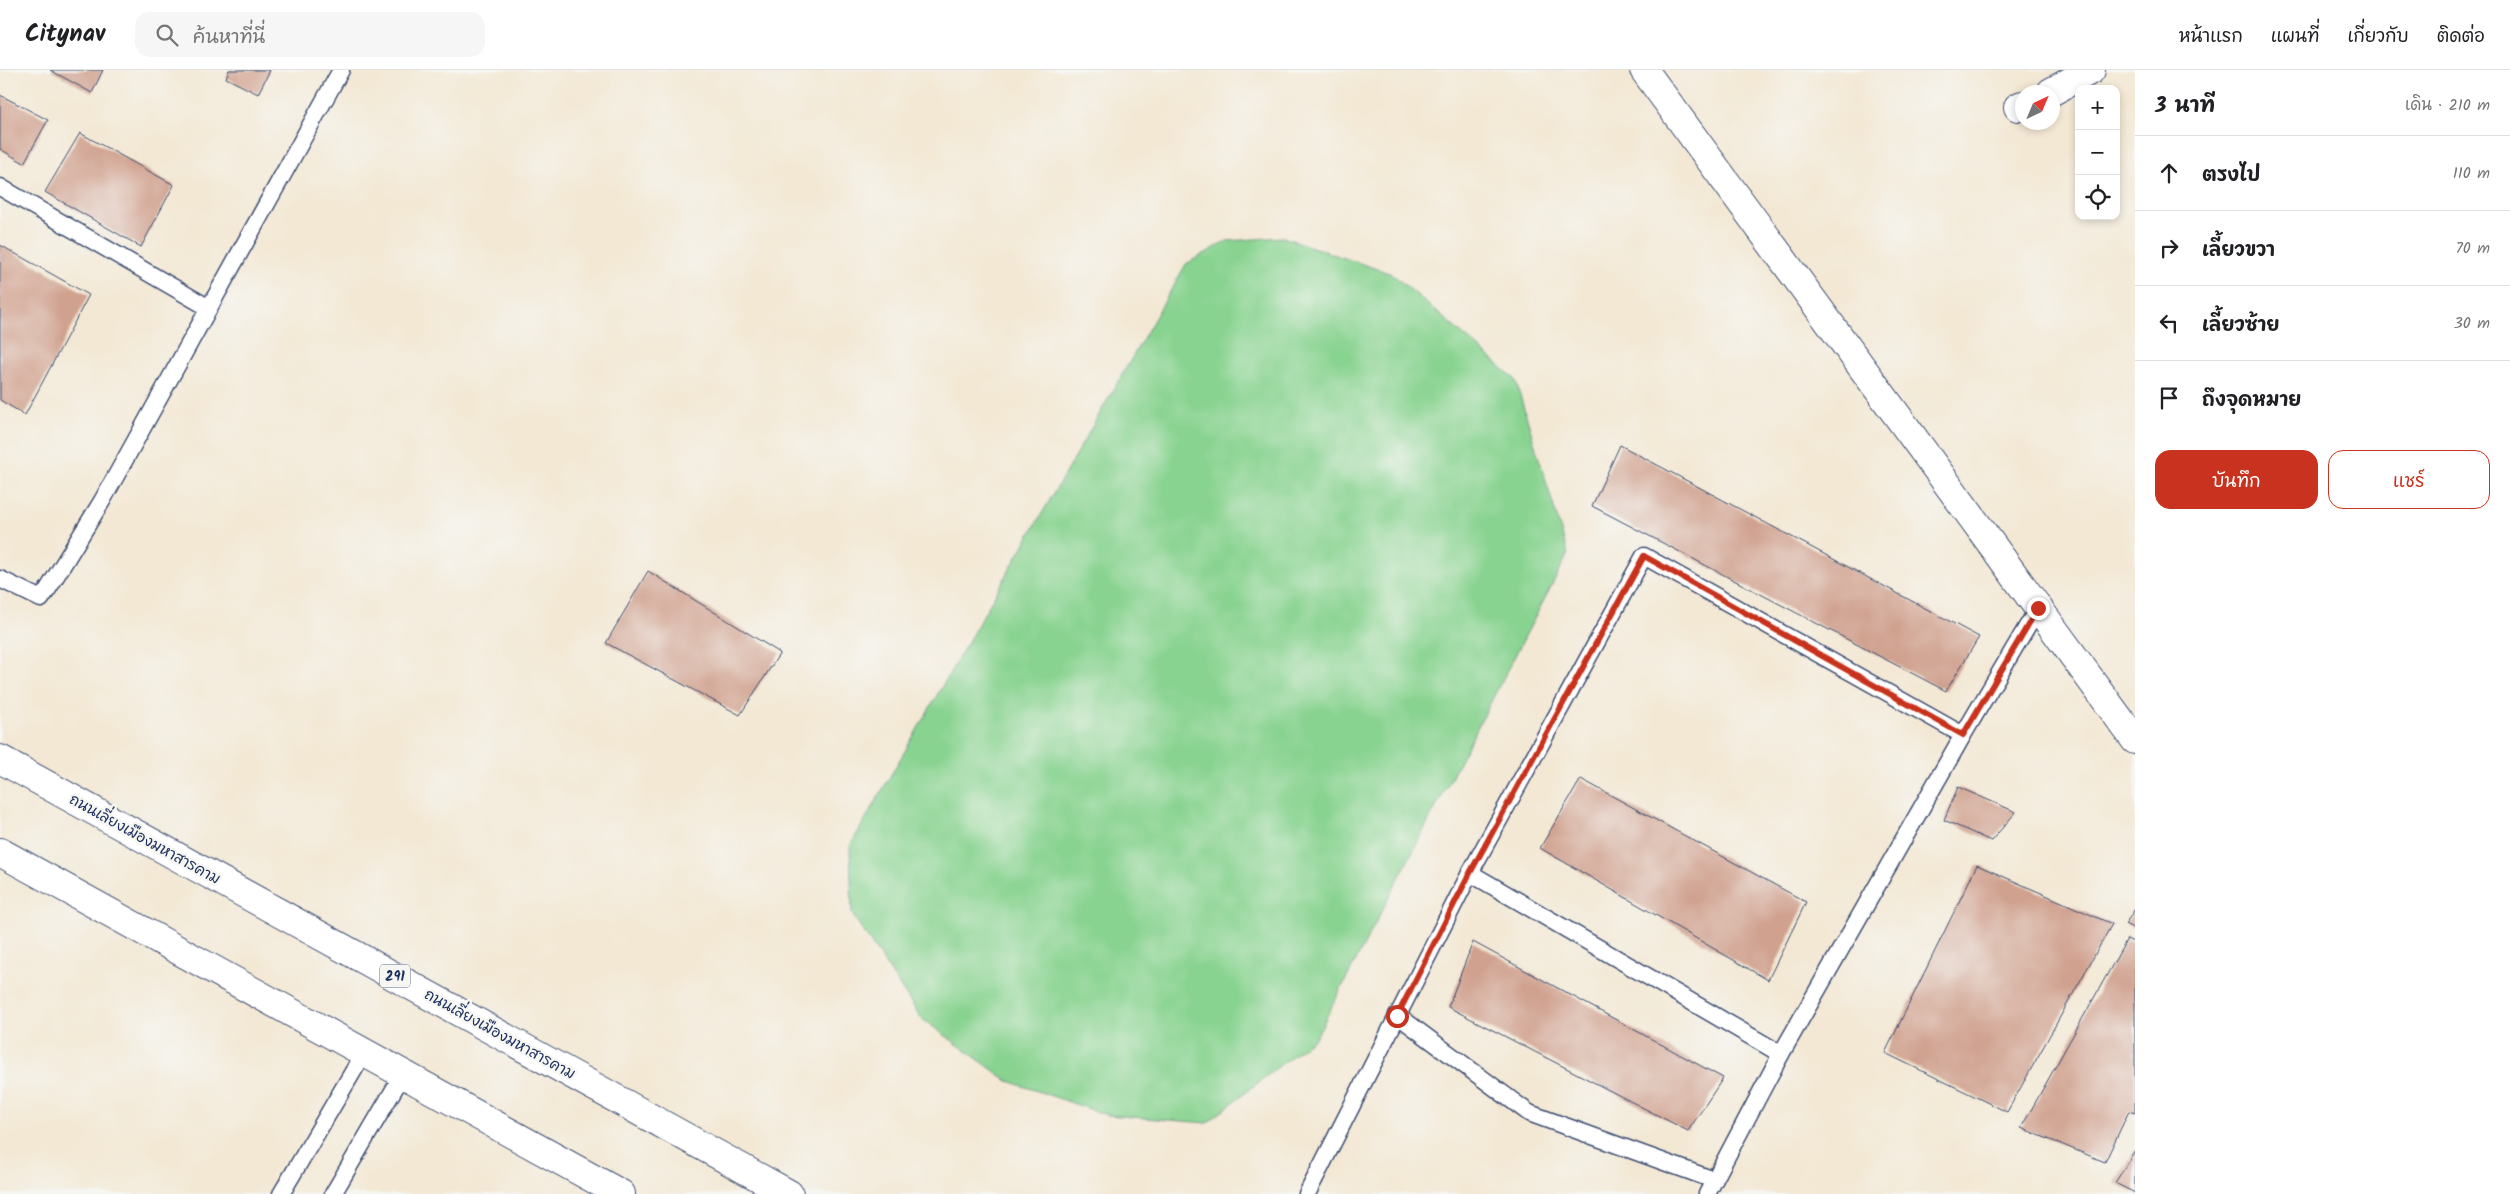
<!DOCTYPE html>
<html lang="th">
<meta charset="utf-8">
<style>
:root{--surface:#fff;--page:#f6f6f6;--text:#202124;--muted:#757577;--line:#e0e0e0;--accent:#c8321e}
body{margin:0;font-family:Kalam,"Playpen Sans Thai",sans-serif;background:var(--page);color:var(--text)}
.controls{position:absolute;right:15px;top:15px;display:grid;overflow:hidden;border-radius:10px;box-shadow:0 2px 8px #0003}
.controls button{width:45px;height:45px;display:grid;place-items:center;padding:0;border:0;border-bottom:1px solid var(--line);background:var(--surface);color:var(--text);font:25px sans-serif}
.compass{position:absolute;left:2015px;top:15px;width:45px;height:45px;border-radius:50%;background:var(--surface);box-shadow:0 2px 8px #0003;rotate:44deg}
.stop{position:absolute;width:15px;height:15px;margin:-11px;border:4px solid #c8321e;border-radius:50%;background:#fff}
.stop.end{background:#c8321e;border-color:#fff;box-shadow:0 1px 5px #0008}
.list{margin:0;padding:0;list-style:none}
h2{display:flex;justify-content:space-between;align-items:center;height:65px;margin:0;padding:0 20px;font-size:21px}
h2 small{font-size:16px;font-weight:400;color:var(--muted)}
.list li{display:grid;grid-template-columns:32px 1fr auto;gap:15px;align-items:center;box-sizing:border-box;height:75px;padding:0 20px;border-top:1px solid var(--line)}
.list b{display:block;font-size:19px;white-space:nowrap}
.list em{font-size:16px;font-style:normal;color:var(--muted)}
.actions{display:flex;gap:10px;padding:15px 20px}
.actions a{flex:1;padding:11px 0;border:1px solid var(--accent);border-radius:15px;text-align:center;font-size:18px;color:var(--accent)}
.actions .main{background:var(--accent);color:#fff}
.icon{flex:none;width:28px;height:28px;fill:none;stroke:currentColor;stroke-width:2;stroke-linecap:round;stroke-linejoin:round}
.map{position:relative;flex:none;width:2135px;height:1124px;overflow:hidden}
header{display:flex;align-items:center;gap:30px;box-sizing:border-box;height:70px;padding:0 25px;background:var(--surface);border-bottom:1px solid var(--line)}
header strong{font-size:24px}
nav{display:flex;gap:28px;margin-inline-start:auto;font-size:18px}
.search{width:350px;height:45px;background:var(--page);display:flex;align-items:center;gap:12px;box-sizing:border-box;padding:0 18px;border-radius:15px;color:var(--muted);font-size:19px}
main{display:flex}
aside{flex:1;background:var(--surface)}
.map>svg:first-child{display:block}
</style>
<header>
<strong>Citynav</strong>
<div class="search"><svg class="icon" aria-label="search" viewBox="0 0 24 24"><circle cx="10" cy="10" r="6"/><path d="M15 15l6 6"/></svg>ค้นหาที่นี่</div>
<nav><a>หน้าแรก</a><a>แผนที่</a><a>เกี่ยวกับ</a><a>ติดต่อ</a></nav>
</header>
<main>
<div class="map">
<svg width="2135" height="1124" viewBox="0 0 2135 1124">
<rect width="100%" height="100%" fill="#f6f6f2"/>
<filter id="ink" filterUnits="userSpaceOnUse"><feTurbulence type="fractalNoise" baseFrequency=".02" numOctaves="2"/><feDisplacementMap in="SourceGraphic" scale="10" xChannelSelector="R" yChannelSelector="G"/><feConvolveMatrix kernelMatrix="1 2 1 2 8 2 1 2 1" color-interpolation-filters="sRGB"/></filter>
<filter id="wash" filterUnits="userSpaceOnUse"><feTurbulence type="fractalNoise" baseFrequency=".0096" numOctaves="4" result="noise"/><feDisplacementMap in="SourceGraphic" scale="20" xChannelSelector="R" yChannelSelector="G"/><feGaussianBlur stdDeviation="1.12" result="paint"/><feColorMatrix in="noise" values="0 0 0 0 0 0 0 0 0 0 0 0 0 0 0 0 0 1.4 0 .05"/><feComposite in="paint" operator="in"/></filter>
<g filter="url(#wash)">
<rect width="100%" height="100%" fill="#f3e8d4"/>
<path fill="#88d390" stroke="#528177" d="M1283 167 1392 204 1515 309 1568 484 1316 967 1207 1053 1107 1045 1008 1011 921 948 852 844 850 776 1186 194 1227 171Z"/>
<g id="blocks">
<g fill="#d0a18f">
<path d="M50 0H103L92 23Z"/>
<path d="M229 0H270L258 24 226 8Z"/>
<path d="M0 25 48 50 24 93 0 79Z"/>
<path d="M80 63 174 115 141 177 45 122Z"/>
<path d="M0 175 89 225 25 345 0 330Z"/>
<path d="M1620 375 1979 567 1946 621 1592 436Z"/>
<path d="M648 501 780 583 740 645 606 573Z"/>
<path d="M1581 709 1806 832 1768 910 1540 778Z"/>
<path d="M1958 717 2016 742 1991 771 1944 750Z"/>
<path d="M1977 795 2112 854 2007 1042 1885 983Z"/>
<path d="M2135 839V859L2125 854Z"/>
<path d="M2127 869 2135 873V1043L2129 1041 2105 1092 2021 1058Z"/>
<path d="M1473 872 1723 1008 1688 1061 1448 937Z"/>
<path d="M2135 1080V1123L2115 1113Z"/>
</g>
</g>
</g>
<g filter="url(#ink)">
<use href="#blocks" fill-opacity="0" stroke="#3b4b70" stroke-width="1"/>
<g fill="none" stroke-linecap="round" stroke-linejoin="round">
<g stroke="#3b4b70" stroke-width="19">
<g id="lane">
<path d="M0 117 209 238"/>
<path d="M0 509 41 529 48 519 102 431 341 0"/>
<path d="M1963 665 2038 538"/>
<path d="M1470 803 1781 984"/>
<path d="M1397 945 1529 1043 1714 1110"/>
<path d="M281 1124 364 983"/>
<path d="M333 1124 403 1004"/>
<path d="M1307 1124 1470 803 1644 486 1963 665 1781 984 1707 1124"/>
</g>
</g>
<g stroke="#3b4b70" stroke-width="30">
<g id="street">
<path d="M1644 0 2135 670"/>
<path d="M2051 22 2091 0"/>
<path d="M2018 37 2022 35"/>
</g>
</g>
<g stroke="#3b4b70" stroke-width="30">
<g id="highway">
<path d="M0 689 789 1124"/>
<path d="M0 782 621 1124"/>
</g>
</g>
<use href="#lane" stroke="#fff" stroke-width="16"/>
<use href="#street" stroke="#fff" stroke-width="28"/>
<use href="#highway" stroke="#fff" stroke-width="28"/>
</g>
</g>
<g fill="none" stroke-linecap="round" stroke-linejoin="round" filter="url(#ink)">
<path stroke="#c8321e" stroke-width="6" d="M1397 946 1470 803 1644 486 1963 665 2038 538"/>
</g>
<g text-anchor="middle" stroke-width="5" stroke-linejoin="round" paint-order="stroke">
<rect fill="#f6f6f2" stroke="#5d6b8a" stroke-width="1" x="380" y="894.5" width="30" height="23" rx="4"/>
<g font-size="14" font-weight="bold" fill="#1b2f5e">
<text x="395" y="911">291</text>
</g>
<g font-size="15" fill="#1b2f5e" stroke="#f6f6f2">
<text transform="translate(145 769) rotate(29)" y="5">ถนนเลี่ยงเมืองมหาสารคาม</text>
<text transform="translate(500 964) rotate(29)" y="5">ถนนเลี่ยงเมืองมหาสารคาม</text>
</g>
</g>
</svg>
<div class="controls">
<button>+</button>
<button>−</button>
<button><svg class="icon" aria-label="locate" viewBox="0 0 24 24"><circle cx="12" cy="12" r="6"/><path d="M12 2v4M12 18v4M2 12h4M18 12h4"/></svg></button>
</div>
<svg class="compass" viewBox="-18 -18 36 36"><path d="M0-13l5 13h-10z" fill="#e53935"/><path d="M0 13l5-13h-10z" fill="#757577"/></svg>
<div class="stop" style="left:1397px;top:946px"></div>
<div class="stop end" style="left:2038px;top:538px"></div>
</div>
<aside>
<h2>3 นาที<small>เดิน · 210 m</small></h2>
<ul class="list">
<li><svg class="icon" aria-label="ahead" viewBox="0 0 24 24"><path d="M12 20V5M6 11l6-6 6 6"/></svg><div><b>ตรงไป</b></div><em>110 m</em></li>
<li><svg class="icon" aria-label="right" viewBox="0 0 24 24"><path d="M7 20v-9h11M14 6l5 5-5 5"/></svg><div><b>เลี้ยวขวา</b></div><em>70 m</em></li>
<li><svg class="icon" aria-label="left" viewBox="0 0 24 24"><path d="M17 20v-9H6M10 6l-5 5 5 5"/></svg><div><b>เลี้ยวซ้าย</b></div><em>30 m</em></li>
<li><svg class="icon" aria-label="arrive" viewBox="0 0 24 24"><path d="M6 21V4h12l-3 4 3 4H6"/></svg><div><b>ถึงจุดหมาย</b></div></li>
</ul>
<div class="actions"><a class="main">บันทึก</a><a>แชร์</a></div>
</aside>
</main>
